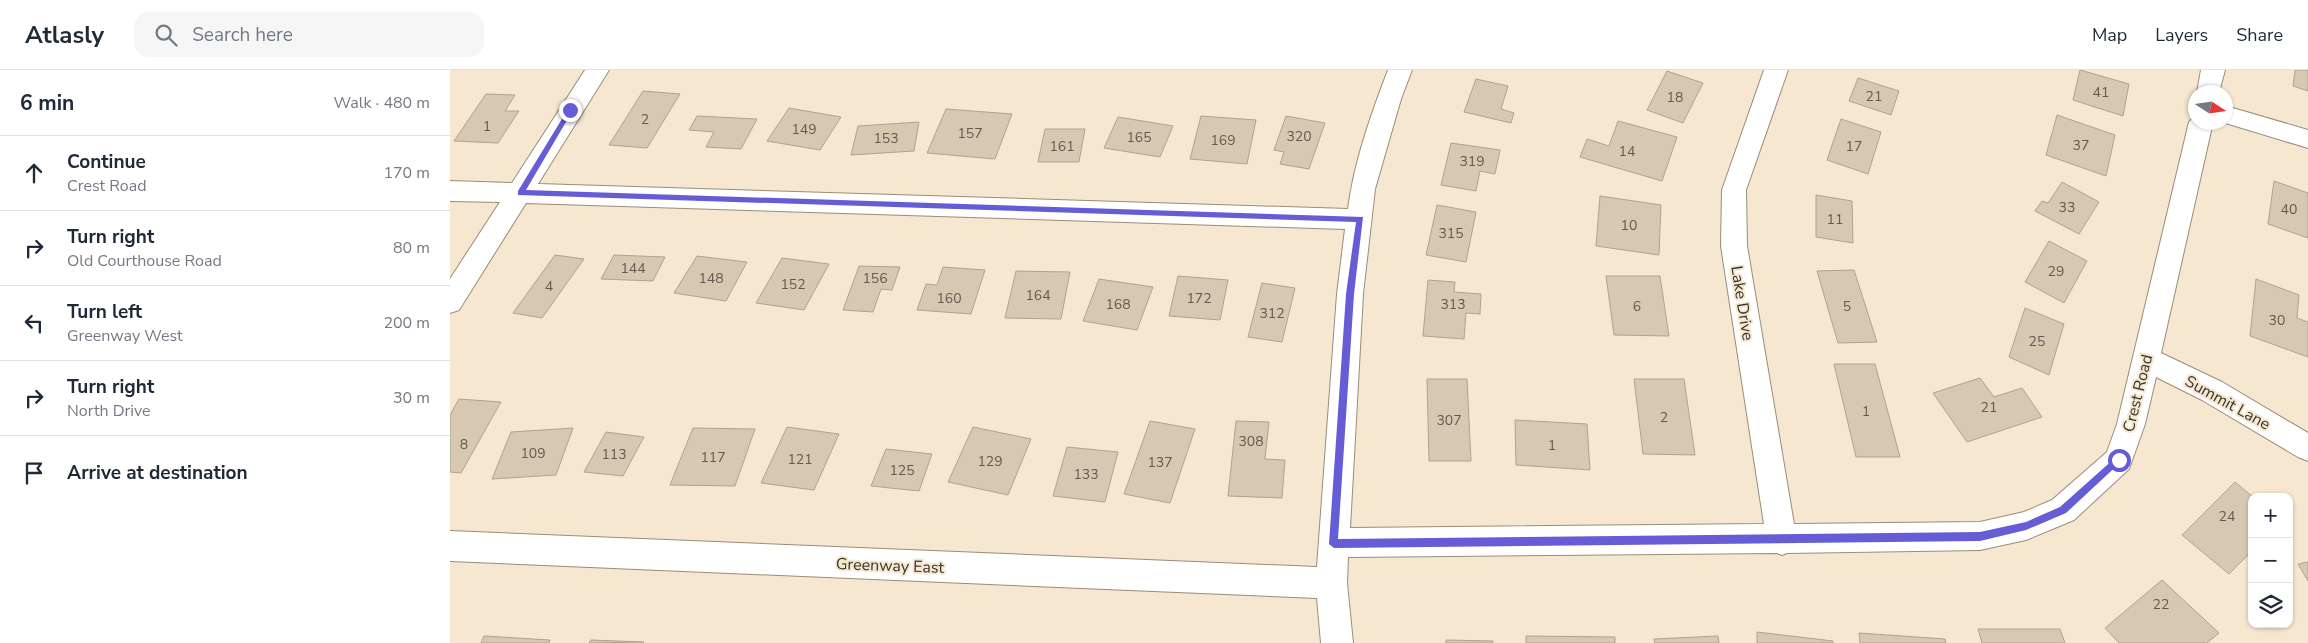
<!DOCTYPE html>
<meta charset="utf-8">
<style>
:root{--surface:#fff;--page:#f6f6f7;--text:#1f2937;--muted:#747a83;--line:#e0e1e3}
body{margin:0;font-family:"Nunito Sans",sans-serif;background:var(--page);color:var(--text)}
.controls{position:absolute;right:15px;bottom:15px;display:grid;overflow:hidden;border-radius:10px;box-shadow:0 1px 4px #0004}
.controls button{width:45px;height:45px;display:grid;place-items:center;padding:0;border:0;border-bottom:1px solid var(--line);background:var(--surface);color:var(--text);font:25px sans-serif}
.compass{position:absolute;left:1738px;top:15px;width:45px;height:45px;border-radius:50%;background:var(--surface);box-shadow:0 1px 4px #0004;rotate:102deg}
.stop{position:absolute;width:15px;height:15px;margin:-11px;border:4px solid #665cd5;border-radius:50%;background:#fff}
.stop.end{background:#665cd5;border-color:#fff;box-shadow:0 1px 5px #0008}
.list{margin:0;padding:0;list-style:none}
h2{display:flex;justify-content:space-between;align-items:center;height:65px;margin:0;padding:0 20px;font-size:21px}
h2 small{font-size:16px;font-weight:400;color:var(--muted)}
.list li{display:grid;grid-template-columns:32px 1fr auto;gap:15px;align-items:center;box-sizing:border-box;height:75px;padding:0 20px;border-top:1px solid var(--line)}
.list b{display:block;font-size:19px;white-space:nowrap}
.list p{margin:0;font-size:16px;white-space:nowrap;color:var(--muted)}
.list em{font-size:16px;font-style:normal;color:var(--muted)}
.icon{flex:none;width:28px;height:28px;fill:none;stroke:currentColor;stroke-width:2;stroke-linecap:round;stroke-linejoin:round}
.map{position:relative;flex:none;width:1858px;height:573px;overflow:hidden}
header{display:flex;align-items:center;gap:30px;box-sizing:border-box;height:70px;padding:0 25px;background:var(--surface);border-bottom:1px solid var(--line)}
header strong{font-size:24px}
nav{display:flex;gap:28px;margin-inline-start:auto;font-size:18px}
.search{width:350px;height:45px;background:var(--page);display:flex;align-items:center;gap:12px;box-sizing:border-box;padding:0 18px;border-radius:15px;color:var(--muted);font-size:19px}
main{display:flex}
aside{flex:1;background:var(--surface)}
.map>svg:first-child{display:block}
</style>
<header>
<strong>Atlasly</strong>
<div class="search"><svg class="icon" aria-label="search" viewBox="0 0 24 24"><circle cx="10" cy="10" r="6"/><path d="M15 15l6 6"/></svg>Search here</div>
<nav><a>Map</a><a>Layers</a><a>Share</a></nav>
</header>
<main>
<aside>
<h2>6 min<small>Walk · 480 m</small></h2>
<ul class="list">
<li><svg class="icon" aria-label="ahead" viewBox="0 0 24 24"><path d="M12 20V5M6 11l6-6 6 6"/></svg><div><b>Continue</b><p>Crest Road</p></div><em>170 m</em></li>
<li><svg class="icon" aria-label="right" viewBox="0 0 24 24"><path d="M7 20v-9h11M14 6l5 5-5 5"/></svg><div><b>Turn right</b><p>Old Courthouse Road</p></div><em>80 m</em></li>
<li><svg class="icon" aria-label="left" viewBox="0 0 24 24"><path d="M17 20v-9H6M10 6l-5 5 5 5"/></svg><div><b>Turn left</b><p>Greenway West</p></div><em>200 m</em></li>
<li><svg class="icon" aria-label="right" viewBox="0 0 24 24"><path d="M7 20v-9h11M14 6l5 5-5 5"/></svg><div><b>Turn right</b><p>North Drive</p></div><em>30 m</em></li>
<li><svg class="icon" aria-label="arrive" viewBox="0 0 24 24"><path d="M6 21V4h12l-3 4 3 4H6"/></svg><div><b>Arrive at destination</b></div></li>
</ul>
</aside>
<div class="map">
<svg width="1858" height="573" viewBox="0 0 1858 573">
<rect width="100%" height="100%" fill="#f6e7d0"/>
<g fill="#d7c8b2" stroke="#b1a28d">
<path d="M1630 0 1679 14 1673 46 1623 30Z"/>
<path d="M1845 0H1858V21L1843 16Z"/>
<path d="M1217 1 1253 13 1233 53 1197 40Z"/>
<path d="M1408 8 1449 21 1441 45 1399 31Z"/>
<path d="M1026 9 1058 16 1051 39 1064 43 1061 53 1014 42Z"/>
<path d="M193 21 230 24 197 78 159 75Z"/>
<path d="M36 24 65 25 55 41H69L48 73 4 71Z"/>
<path d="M339 38 391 47 370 80 317 71Z"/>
<path d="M496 39 562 44 545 89 477 83Z"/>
<path d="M1607 45 1665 65 1656 106 1596 85Z"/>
<path d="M247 46 307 49 291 79 256 77 264 62 239 60Z"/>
<path d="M751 46 806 50 797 94 740 89Z"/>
<path d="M836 46 875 53 859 99 830 94 834 82 824 80Z"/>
<path d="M668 47 723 56 710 87 654 78Z"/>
<path d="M1391 49 1431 62 1418 104 1377 90Z"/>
<path d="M1168 51 1227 67 1212 111 1130 87 1137 69 1159 76Z"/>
<path d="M469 52 464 81 401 85 408 56Z"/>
<path d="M595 59H635L629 92H588Z"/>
<path d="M1001 73 1050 80 1045 104 1030 101 1026 121 991 115Z"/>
<path d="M1824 111 1858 123V168L1818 154Z"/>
<path d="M1612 112 1649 132 1629 164 1585 141 1592 131 1598 133Z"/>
<path d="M1366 125 1402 131 1403 173 1366 167Z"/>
<path d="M1150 126 1211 135 1209 185 1146 176Z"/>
<path d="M987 135 1026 142 1016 192 976 185Z"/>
<path d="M1599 171 1637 191 1614 233 1575 212Z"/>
<path d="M105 185 134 189 92 248 63 243Z"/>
<path d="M164 185 215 187 203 211 151 209Z"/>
<path d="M247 186 297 192 276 231 224 223Z"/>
<path d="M332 188 379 194 354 240 306 233Z"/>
<path d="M409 196 450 197 442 220 431 219 423 242 393 240Z"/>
<path d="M493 197 535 200 521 244 467 240 476 214 487 215Z"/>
<path d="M1404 200 1427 272 1388 273 1367 201Z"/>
<path d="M566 201 620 202 611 249 555 248Z"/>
<path d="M728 206 778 210 770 250 719 246Z"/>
<path d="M1156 206H1210L1219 266 1164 265Z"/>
<path d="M649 209 703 217 687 260 633 251Z"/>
<path d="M1806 209 1849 225 1847 248 1858 252V287L1800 266Z"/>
<path d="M978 210 1005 212 1004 222 1031 224 1030 244 1016 243 1014 269 973 266Z"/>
<path d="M812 213 845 218 832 272 798 267Z"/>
<path d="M1575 238 1614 254 1599 305 1559 287Z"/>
<path d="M1384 294H1425L1450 387H1406Z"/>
<path d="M1530 308 1544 327 1572 318 1592 347 1517 372 1483 323Z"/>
<path d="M977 309H1017L1021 391H979Z"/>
<path d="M1184 309H1234L1245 385 1193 384Z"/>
<path d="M9 329 51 332 11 403 0 402V345Z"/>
<path d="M1065 350 1137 354 1140 400 1066 395Z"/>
<path d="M700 351 745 359 720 433 674 424Z"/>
<path d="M786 351 819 352 815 389 835 390 832 428 778 426Z"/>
<path d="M337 357 389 364 364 420 311 413Z"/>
<path d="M523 357 581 369 558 425 498 412Z"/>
<path d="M123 358 106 405 42 409 61 362Z"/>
<path d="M243 358 305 359 285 416 220 415Z"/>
<path d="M156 362 194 367 173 406 134 402Z"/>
<path d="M617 377 668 382 655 432 603 426Z"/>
<path d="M436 379 482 384 469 421 421 416Z"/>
<path d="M1785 412 1803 427 1802 481 1779 504 1732 465Z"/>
<path d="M1858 492V511L1848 494Z"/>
<path d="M1712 510 1769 563 1757 573H1669L1655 558Z"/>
<path d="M1528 559H1610L1615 573H1532Z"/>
<path d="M1307 562 1383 571V573H1307Z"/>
<path d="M1409 563 1495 569 1496 573H1410Z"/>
<path d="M34 566 100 570 99 573H31Z"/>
<path d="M1076 566 1165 567V573H1076Z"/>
<path d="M1268 566 1269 573H1205L1204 569Z"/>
<path d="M141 570 194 572 139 573Z"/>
<path d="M996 570 1043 571V573H996Z"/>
</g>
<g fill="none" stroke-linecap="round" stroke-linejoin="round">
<g stroke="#9b8c78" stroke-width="2">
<g id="minor">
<path d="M135 0H159L88 114 898 139C904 92 921 44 938 0H962L951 29 925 119 913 224 900 458 1314 454 1271 176 1272 120 1314 0H1338L1296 120 1297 176 1344 454 1530 452 1574 442 1602 430 1657 382 1667 354 1739 52 1746 45V52H1763L1711 283 1772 312 1858 363V391L1848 387 1752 330 1706 307 1695 354 1679 399 1624 450 1576 470 1530 480 1337 483 1332 485 1327 483 898 487 897 513 903 573H871L867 528 0 491V461L867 497 887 224 895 159 76 133 9 240 0 243V209L50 132 0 131V111L62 113Z"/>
<path d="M1751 0H1775L1769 22H1747Z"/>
<path d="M1776 36 1858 60V78L1772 52H1776Z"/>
</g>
</g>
<use href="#minor" fill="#fff" fill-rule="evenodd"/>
</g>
<path fill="#665cd5" d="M120 38 123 40 76 120 913 147 904 224 888 469 1530 462 1576 452 1610 437 1666 387H1672L1673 390 1616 443 1576 460 1530 471 884 478 879 474 896 224 906 152 68 125V121L118 39Z"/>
<g text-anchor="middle" stroke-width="4" stroke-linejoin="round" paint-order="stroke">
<g font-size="14" fill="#625a4e">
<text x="1651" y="27">41</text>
<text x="1424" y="31">21</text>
<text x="1225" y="32">18</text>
<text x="195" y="54">2</text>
<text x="37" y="61">1</text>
<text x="354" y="64">149</text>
<text x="520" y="68">157</text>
<text x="849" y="71">320</text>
<text x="689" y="72">165</text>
<text x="436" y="73">153</text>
<text x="773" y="75">169</text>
<text x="1631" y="80">37</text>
<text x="612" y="81">161</text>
<text x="1404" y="81">17</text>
<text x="1177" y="86">14</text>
<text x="1022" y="96">319</text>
<text x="1617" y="142">33</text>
<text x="1839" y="144">40</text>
<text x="1385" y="154">11</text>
<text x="1179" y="160">10</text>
<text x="1001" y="168">315</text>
<text x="183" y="203">144</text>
<text x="1606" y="206">29</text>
<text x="261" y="213">148</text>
<text x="425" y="213">156</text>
<text x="343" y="219">152</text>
<text x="99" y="221">4</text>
<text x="588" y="230">164</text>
<text x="499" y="233">160</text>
<text x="749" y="233">172</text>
<text x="668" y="239">168</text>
<text x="1003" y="239">313</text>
<text x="1187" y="241">6</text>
<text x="1397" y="241">5</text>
<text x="822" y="248">312</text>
<text x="1827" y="255">30</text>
<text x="1587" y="276">25</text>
<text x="1539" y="342">21</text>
<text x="1416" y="346">1</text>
<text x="1214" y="352">2</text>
<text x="999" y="355">307</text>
<text x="801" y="376">308</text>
<text x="14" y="379">8</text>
<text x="1102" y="380">1</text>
<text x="83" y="388">109</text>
<text x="164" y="389">113</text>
<text x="263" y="392">117</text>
<text x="350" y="394">121</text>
<text x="540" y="396">129</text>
<text x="710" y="397">137</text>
<text x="452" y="405">125</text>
<text x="636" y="409">133</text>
<text x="1777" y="451">24</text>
<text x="1711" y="539">22</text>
</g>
<g font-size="16" fill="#3b352c" stroke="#f6e7d0">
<text transform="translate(1293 233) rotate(81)" y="6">Lake Drive</text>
<text transform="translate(1687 323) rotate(-76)" y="6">Crest Road</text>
<text transform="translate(1778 332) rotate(29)" y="6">Summit Lane</text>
<text transform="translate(440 495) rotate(2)" y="6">Greenway East</text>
</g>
</g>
</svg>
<div class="controls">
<button>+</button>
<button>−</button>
<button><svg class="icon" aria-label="layers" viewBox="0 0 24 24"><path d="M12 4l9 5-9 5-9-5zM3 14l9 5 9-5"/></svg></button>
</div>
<svg class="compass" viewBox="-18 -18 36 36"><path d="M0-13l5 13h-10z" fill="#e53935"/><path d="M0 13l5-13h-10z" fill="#747a83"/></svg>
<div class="stop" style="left:1669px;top:390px"></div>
<div class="stop end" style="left:120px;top:40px"></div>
</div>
</main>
